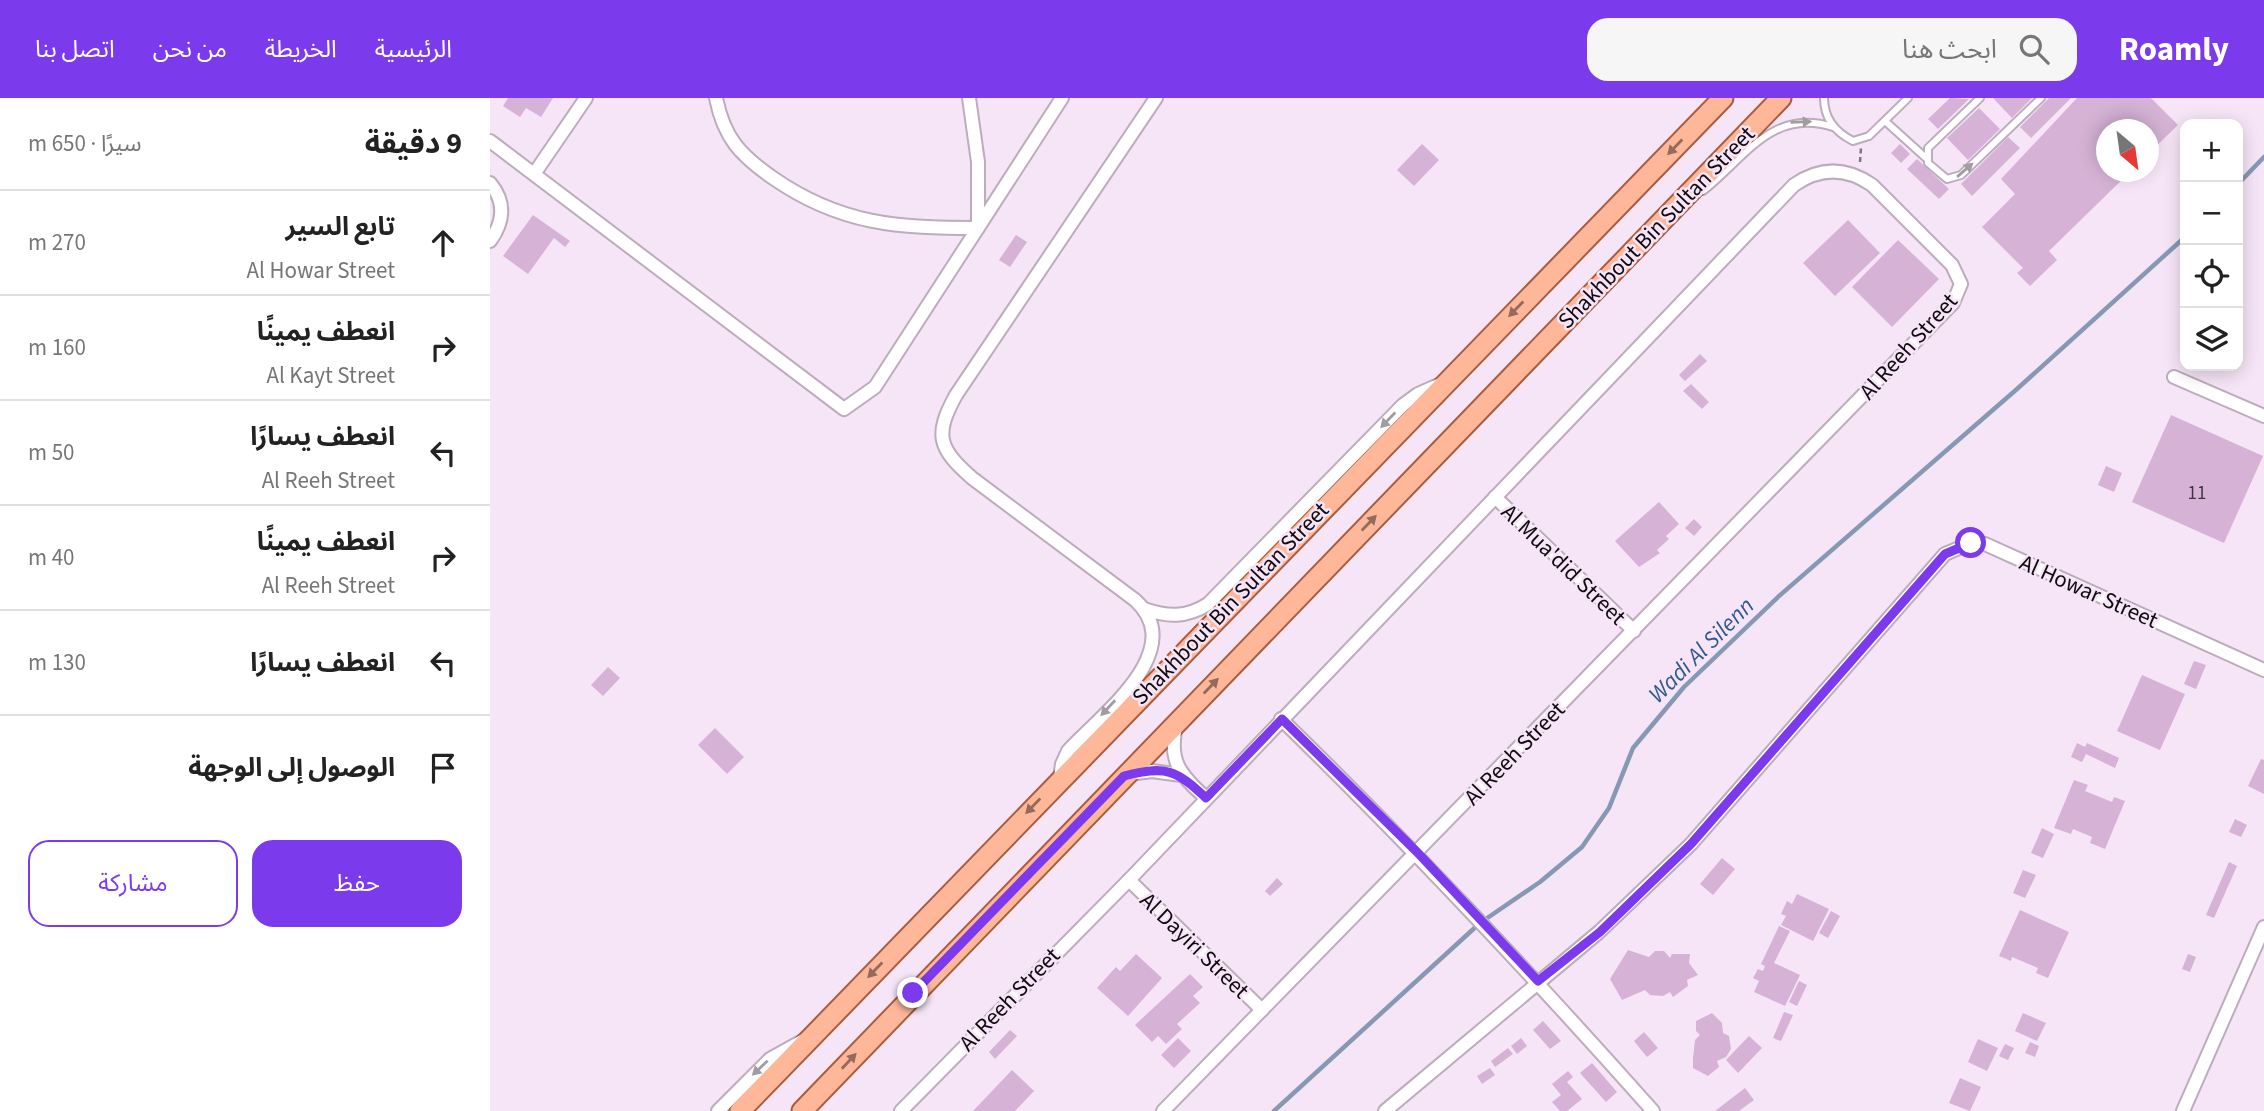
<!DOCTYPE html>
<html lang="ar">
<meta charset="utf-8">
<style>
:root{--surface:#fff;--page:#f6f6f6;--text:#222;--muted:#767676;--line:#e0e0e0;--accent:#7c3aed}
body{margin:0;font-family:"Source Sans 3","Noto Sans Arabic",sans-serif;background:var(--page);color:var(--text);direction:rtl}
.controls{position:absolute;right:21px;top:21px;display:grid;overflow:hidden;border-radius:14px;box-shadow:0 4px 18px #0003}
.controls button{width:63px;height:63px;display:grid;place-items:center;padding:0;border:0;border-bottom:2px solid var(--line);background:var(--surface);color:var(--text);font:35px sans-serif}
.compass{position:absolute;left:1606px;top:21px;width:63px;height:63px;border-radius:50%;background:var(--surface);box-shadow:0 4px 18px #0003;rotate:151deg}
.stop{position:absolute;width:21px;height:21px;margin:-16px;border:5px solid #7c3aed;border-radius:50%;background:#fff}
.stop.end{background:#7c3aed;border-color:#fff;box-shadow:0 2px 7px #0008}
.list{margin:0;padding:0;list-style:none}
h2{display:flex;justify-content:space-between;align-items:center;height:91px;margin:0;padding:0 28px;font-size:30px}
h2 small{font-size:23px;font-weight:400;color:var(--muted)}
.list li{display:grid;grid-template-columns:46px 1fr auto;gap:21px;align-items:center;box-sizing:border-box;height:105px;padding:0 28px;border-top:2px solid var(--line)}
.list b{display:block;font-size:26px;white-space:nowrap}
.list p{margin:0;font-size:23px;white-space:nowrap;color:var(--muted)}
.list em{font-size:23px;font-style:normal;color:var(--muted)}
.actions{display:flex;gap:14px;padding:21px 28px}
.actions a{flex:1;padding:16px 0;border:2px solid var(--accent);border-radius:21px;text-align:center;font-size:24px;color:var(--accent)}
.actions .main{background:var(--accent);color:#fff}
.icon{flex:none;width:38px;height:38px;fill:none;stroke:currentColor;stroke-width:2;stroke-linecap:round;stroke-linejoin:round}
.map{position:relative;flex:none;width:1774px;height:1013px;overflow:hidden;direction:ltr}
header{display:flex;align-items:center;gap:42px;box-sizing:border-box;height:98px;padding:0 35px;background:var(--accent);color:#fff}
header strong{font-size:33px}
nav{display:flex;gap:38px;margin-inline-start:auto;font-size:24px}
.search{width:490px;height:63px;background:var(--page);display:flex;align-items:center;gap:18px;box-sizing:border-box;padding:0 24px;border-radius:21px;color:var(--muted);font-size:26px}
main{display:flex}
aside{flex:1;background:var(--surface)}
.map>svg:first-child{display:block}
</style>
<header>
<strong>Roamly</strong>
<div class="search"><svg class="icon" aria-label="search" viewBox="0 0 24 24"><circle cx="10" cy="10" r="6"/><path d="M15 15l6 6"/></svg>ابحث هنا</div>
<nav><a>الرئيسية</a><a>الخريطة</a><a>من نحن</a><a>اتصل بنا</a></nav>
</header>
<main>
<div class="map">
<svg width="1774" height="1013" viewBox="0 0 1774 1013">
<rect width="100%" height="100%" fill="#f6e5f6"/>
<g fill="none" stroke-linecap="round" stroke-linejoin="round">
<g stroke="#8698b4" stroke-width="4.5">
<path d="M1748 86 1774 59"/>
<path d="M784 1013 990 825 1050 784 1092 749 1119 710 1143 650 1194 589 1289 498 1527 291 1695 139"/>
</g>
</g>
<g fill="#d6b3d6">
<path d="M18 0H63L51 19 36 10 30 19 13 8Z"/>
<path d="M1460 0 1479 1 1448 31 1438 21Z"/>
<path d="M1503 0H1542L1522 20Z"/>
<path d="M1559 0H1581L1541 40 1530 29Z"/>
<path d="M1587 0H1661L1688 27 1658 56V32H1616V74H1640L1559 153 1567 162 1540 188 1527 175 1533 170 1492 129 1525 96 1511 81Z"/>
<path d="M1489 10 1510 31 1478 62 1457 40Z"/>
<path d="M1518 39 1530 50 1482 98 1471 86Z"/>
<path d="M932 46 949 62 924 88 907 72Z"/>
<path d="M1410 46 1420 56 1411 65 1401 55Z"/>
<path d="M1427 61 1459 91 1449 101 1417 71Z"/>
<path d="M43 117 80 143 75 149 64 140 38 176 13 158Z"/>
<path d="M1358 122 1390 155 1345 198 1313 165Z"/>
<path d="M526 137 537 144 520 169 509 162Z"/>
<path d="M1408 142 1449 181 1402 229 1362 189Z"/>
<path d="M1210 256 1217 263 1195 283 1189 277Z"/>
<path d="M1201 286 1219 304 1212 311 1193 293Z"/>
<path d="M1681 317 1773 358 1734 445 1642 404Z"/>
<path d="M1616 368 1632 375 1624 394 1608 387Z"/>
<path d="M1169 404 1189 426 1176 438 1179 441 1167 452 1170 455 1149 469 1125 443Z"/>
<path d="M1204 421 1212 429 1204 438 1195 430Z"/>
<path d="M1704 563 1716 567 1706 591 1694 586Z"/>
<path d="M118 569 130 580 113 598 101 587Z"/>
<path d="M1652 577 1695 596 1670 652 1627 633Z"/>
<path d="M225 630 254 659 237 676 208 647Z"/>
<path d="M1587 645 1595 649 1597 645 1629 660 1625 670 1596 656 1592 664 1581 659Z"/>
<path d="M1771 661 1774 662V696L1758 688Z"/>
<path d="M1584 682 1598 687 1595 693 1622 704 1624 699 1635 703 1615 751 1600 745 1602 739 1583 731 1581 736 1564 730Z"/>
<path d="M1745 721 1757 727 1751 739 1739 734Z"/>
<path d="M1552 730 1564 736 1553 760 1541 755Z"/>
<path d="M1232 760 1245 771 1223 797 1210 786Z"/>
<path d="M1739 764 1747 768 1724 820 1716 817Z"/>
<path d="M1533 772 1546 777 1535 800 1523 795Z"/>
<path d="M787 780 793 786 780 798 775 793Z"/>
<path d="M1307 796 1339 811 1323 843 1291 827 1296 818 1291 816 1297 803 1302 806Z"/>
<path d="M1530 812 1579 834 1558 880 1546 875 1548 870 1522 859 1521 863 1509 858Z"/>
<path d="M1341 813 1350 818 1338 840 1329 835Z"/>
<path d="M1289 828 1300 833 1284 865 1310 877 1295 908 1264 894 1269 883 1263 880 1268 871 1273 873 1275 868 1271 866Z"/>
<path d="M1138 852 1159 859 1165 853H1174L1180 860 1182 856H1200L1199 865 1208 877 1197 882 1198 888 1183 899 1180 894 1173 898 1160 897 1155 892 1132 902 1120 881Z"/>
<path d="M646 856 672 880 638 918 607 890 626 869 630 873Z"/>
<path d="M1698 856 1706 859 1700 874 1692 871Z"/>
<path d="M700 876 713 889 703 898 710 905 687 926 692 931 676 946 668 938 662 944 645 927Z"/>
<path d="M1309 883 1317 887 1307 908 1299 904Z"/>
<path d="M1294 914 1303 917 1291 943 1283 940Z"/>
<path d="M1222 915 1232 925 1233 935 1239 938 1241 951 1236 959 1227 963 1229 969 1218 978 1203 970V960L1205 942 1210 937 1206 933V923Z"/>
<path d="M1533 915 1556 925 1547 943 1525 933Z"/>
<path d="M1053 923 1071 943 1060 951 1043 932Z"/>
<path d="M520 932 527 938 505 961 499 954Z"/>
<path d="M1154 934 1168 950 1157 959 1144 943Z"/>
<path d="M1259 938 1272 950 1248 975 1236 962Z"/>
<path d="M688 940 701 953 684 970 671 957Z"/>
<path d="M1031 940 1037 948 1027 956 1021 948Z"/>
<path d="M1488 941 1508 950 1497 973 1478 964Z"/>
<path d="M1540 944 1549 948 1545 959 1535 955Z"/>
<path d="M1515 946 1524 950 1518 962 1509 958Z"/>
<path d="M1018 950 1023 956 1005 969 1001 963Z"/>
<path d="M1102 965 1127 994 1116 1004 1090 975Z"/>
<path d="M1000 970 1005 977 992 986 987 978Z"/>
<path d="M522 972 544 993 525 1013H483Z"/>
<path d="M1078 973 1083 979 1077 984 1092 1001 1077 1013H1070L1062 1004 1071 997 1062 986Z"/>
<path d="M1470 980 1491 989 1480 1013 1459 1005Z"/>
<path d="M1255 990 1264 1002 1249 1013H1225Z"/>
</g>
<g fill="none" stroke-linecap="round" stroke-linejoin="round">
<g stroke="#bcacbc" stroke-width="10">
<g id="service">
<path d="M1334 0C1334 20 1345 34 1363 43L1379 38 1418 0"/>
<path d="M1490 0 1438 50V65L1457 81 1471 77 1551 0"/>
<path d="M1395 23 1436 60"/>
<path d="M1213 93C1256 59 1282 10 1343 29"/>
</g>
</g>
<g stroke="#bcacbc" stroke-width="16">
<g id="minor">
<path d="M226 0C234 40 250 57 283 80 351 127 408 130 488 130V64L479 0"/>
<path d="M0 43 354 311 385 289 572 0"/>
<path d="M44 76 96 0"/>
<path d="M0 85C16 104 14 124 0 143"/>
<path d="M1684 279 1774 318"/>
<path d="M1005 399 1144 533"/>
<path d="M654 511C678 519 696 520 718 506L913 307 928 296 953 285"/>
<path d="M791 621C920 747 1043 878 1163 1013"/>
<path d="M687 625C677 662 690 677 716 700"/>
<path d="M639 676 662 673 691 677"/>
<path d="M570 680 572 666 578 653C611 617 700 552 645 502L482 380C448 350 444 337 466 297L666 0"/>
<path d="M639 782 772 912"/>
<path d="M228 1013 280 961 314 942"/>
<path d="M411 1013 639 782 1304 87C1330 69 1356 69 1382 87L1462 167 1471 186 1463 205 673 1013"/>
<path d="M895 1013 1109 834 1201 746 1455 456 1481 445 1495 446 1774 572"/>
<path d="M1693 1013 1774 829"/>
</g>
</g>
<g stroke="#ab5c3e" stroke-width="23">
<g id="primary">
<path d="M250 1013 1233 0"/>
<path d="M312 1013 1291 0"/>
</g>
</g>
<path stroke="#807580" stroke-width="2.5" stroke-dasharray="5 3.5" stroke-linecap="butt" d="M1370 64 1371 50"/>
<use href="#service" stroke="#fff" stroke-width="6"/>
<use href="#minor" stroke="#fff" stroke-width="12"/>
<use href="#primary" stroke="#ffb79a" stroke-width="19"/>
</g>
<defs><path id="oneway-solid" d="M-6-.8H1V-3.2L6.5 0L1 3.2V.8H-6Z" transform="scale(1.75)"/></defs>
<g fill="#9f9d9f">
<use href="#oneway-solid" transform="translate(1311 24) rotate(-2)"/>
<use href="#oneway-solid" transform="translate(1475 72) rotate(-41)"/>
<use href="#oneway-solid" transform="translate(898 322) rotate(134)"/>
<use href="#oneway-solid" transform="translate(618 610) rotate(133)"/>
<use href="#oneway-solid" transform="translate(270 970) rotate(137)"/>
</g>
<g fill="#936a5c">
<use href="#oneway-solid" transform="translate(1185 49) rotate(134)"/>
<use href="#oneway-solid" transform="translate(1026 211) rotate(134)"/>
<use href="#oneway-solid" transform="translate(879 425) rotate(-46)"/>
<use href="#oneway-solid" transform="translate(721 588) rotate(-46)"/>
<use href="#oneway-solid" transform="translate(543 708) rotate(134)"/>
<use href="#oneway-solid" transform="translate(385 872) rotate(134)"/>
<use href="#oneway-solid" transform="translate(359 963) rotate(-47)"/>
</g>
<g fill="none" stroke-linecap="round" stroke-linejoin="round">
<path stroke="#7c3aed" stroke-width="9" d="M423 895 634 678C676 667 686 672 716 700L792 621 927 754 1048 883 1110 834 1201 746 1455 456 1481 445"/>
</g>
<g text-anchor="middle" stroke-width="5" stroke-linejoin="round" paint-order="stroke">
<g font-size="19" fill="#423542">
<text x="1707" y="401">11</text>
</g>
<g font-size="23" fill="#100b10" stroke="#f6e5f6">
<text transform="translate(1166 129) rotate(-46)" y="8">Shakhbout Bin Sultan Street</text>
<text transform="translate(1418 248) rotate(-48)" y="8">Al Reeh Street</text>
<text transform="translate(1074 466) rotate(44)" y="8">Al Mua'did Street</text>
<text transform="translate(1599 493) rotate(24)" y="8">Al Howar Street</text>
<text transform="translate(740 505) rotate(-46)" y="8">Shakhbout Bin Sultan Street</text>
<text transform="translate(1024 655) rotate(-46)" y="8">Al Reeh Street</text>
<text transform="translate(705 847) rotate(44)" y="8">Al Dayiri Street</text>
<text transform="translate(519 901) rotate(-46)" y="8">Al Reeh Street</text>
</g>
<g font-size="24" font-style="italic" fill="#33598a" stroke="#f6e5f6">
<text transform="translate(1211 552) rotate(-45)" y="8">Wadi Al Silenn</text>
</g>
</g>
</svg>
<div class="controls">
<button>+</button>
<button>−</button>
<button><svg class="icon" aria-label="locate" viewBox="0 0 24 24"><circle cx="12" cy="12" r="6"/><path d="M12 2v4M12 18v4M2 12h4M18 12h4"/></svg></button>
<button><svg class="icon" aria-label="layers" viewBox="0 0 24 24"><path d="M12 4l9 5-9 5-9-5zM3 14l9 5 9-5"/></svg></button>
</div>
<svg class="compass" viewBox="-18 -18 36 36"><path d="M0-13l5 13h-10z" fill="#e53935"/><path d="M0 13l5-13h-10z" fill="#767676"/></svg>
<div class="stop" style="left:1481px;top:445px"></div>
<div class="stop end" style="left:423px;top:895px"></div>
</div>
<aside>
<h2>9 دقيقة<small>سيرًا · 650 m</small></h2>
<ul class="list">
<li><svg class="icon" aria-label="ahead" viewBox="0 0 24 24"><path d="M12 20V5M6 11l6-6 6 6"/></svg><div><b>تابع السير</b><p>Al Howar Street</p></div><em>270 m</em></li>
<li><svg class="icon" aria-label="right" viewBox="0 0 24 24"><path d="M7 20v-9h11M14 6l5 5-5 5"/></svg><div><b>انعطف يمينًا</b><p>Al Kayt Street</p></div><em>160 m</em></li>
<li><svg class="icon" aria-label="left" viewBox="0 0 24 24"><path d="M17 20v-9H6M10 6l-5 5 5 5"/></svg><div><b>انعطف يسارًا</b><p>Al Reeh Street</p></div><em>50 m</em></li>
<li><svg class="icon" aria-label="right" viewBox="0 0 24 24"><path d="M7 20v-9h11M14 6l5 5-5 5"/></svg><div><b>انعطف يمينًا</b><p>Al Reeh Street</p></div><em>40 m</em></li>
<li><svg class="icon" aria-label="left" viewBox="0 0 24 24"><path d="M17 20v-9H6M10 6l-5 5 5 5"/></svg><div><b>انعطف يسارًا</b></div><em>130 m</em></li>
<li><svg class="icon" aria-label="arrive" viewBox="0 0 24 24"><path d="M6 21V4h12l-3 4 3 4H6"/></svg><div><b>الوصول إلى الوجهة</b></div></li>
</ul>
<div class="actions"><a class="main">حفظ</a><a>مشاركة</a></div>
</aside>
</main>
